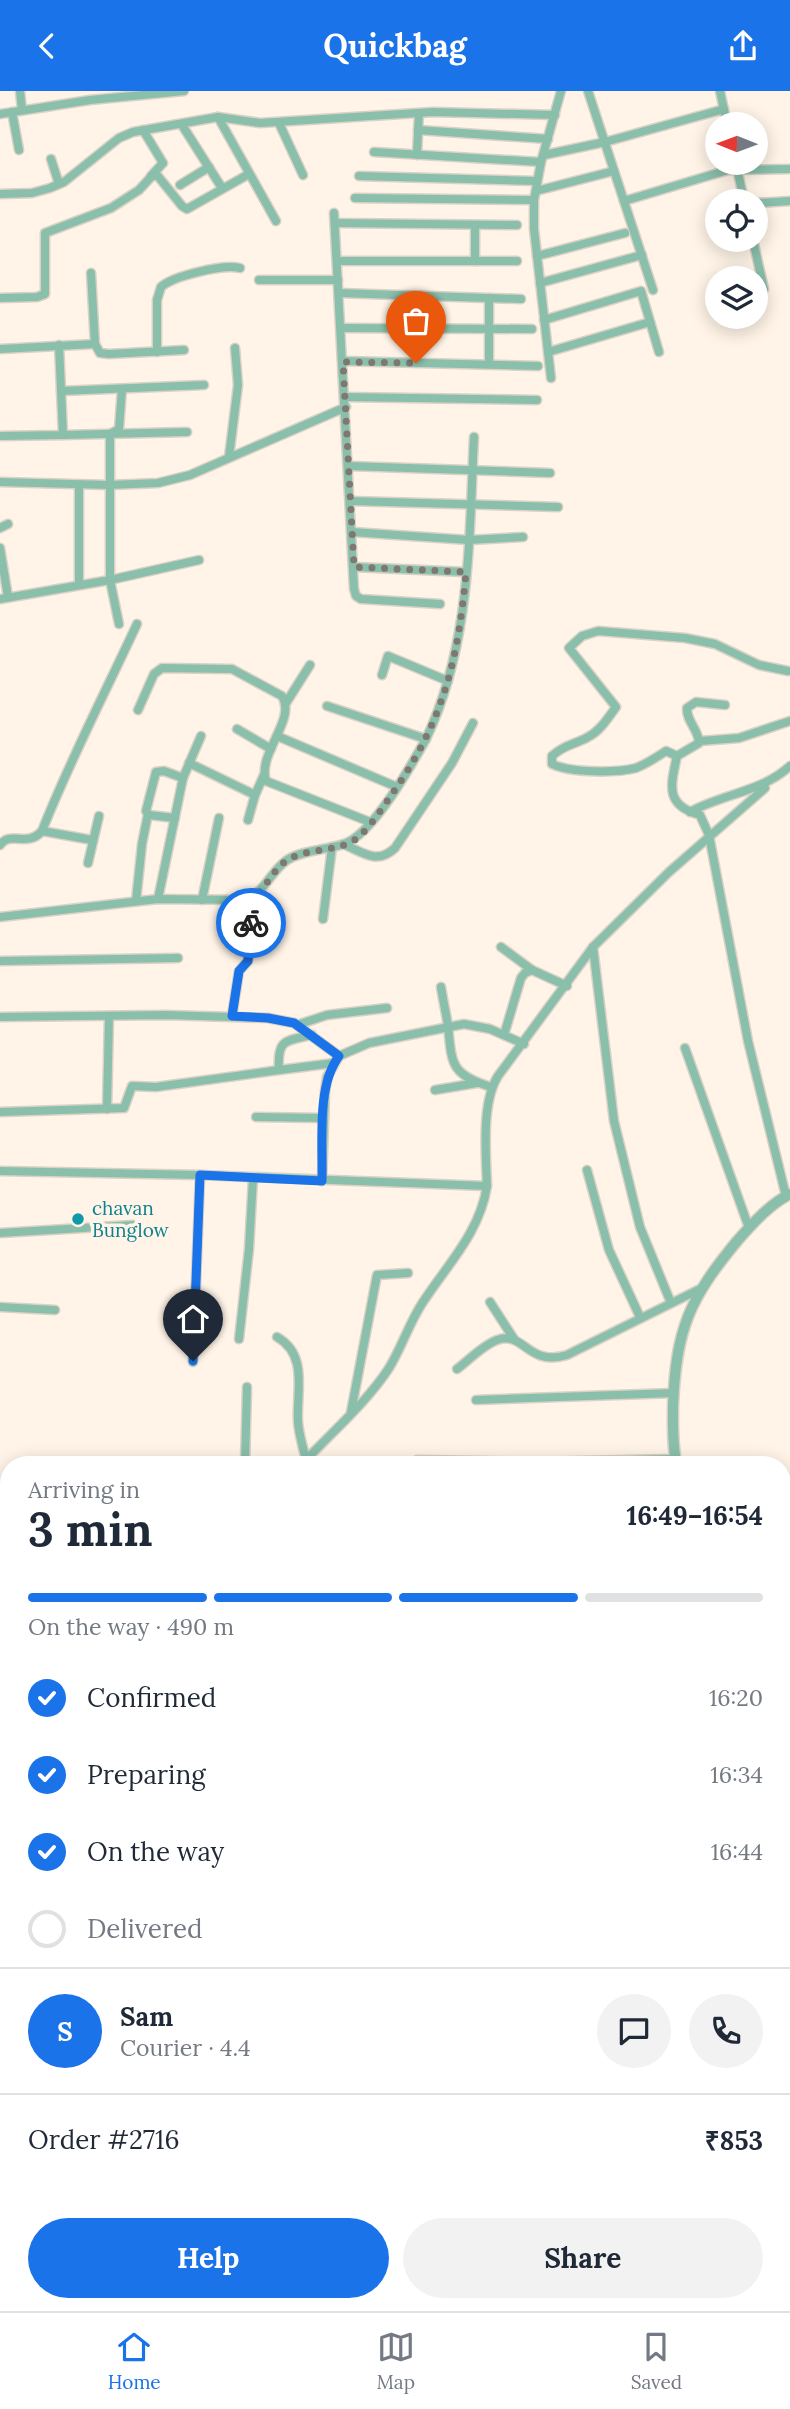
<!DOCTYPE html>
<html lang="en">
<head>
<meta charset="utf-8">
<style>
  body { margin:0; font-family:Lora,serif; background:#f2f2f3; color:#1f2937; height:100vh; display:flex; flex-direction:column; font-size:26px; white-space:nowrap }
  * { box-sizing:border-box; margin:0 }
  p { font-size:23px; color:#747a83 }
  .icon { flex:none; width:38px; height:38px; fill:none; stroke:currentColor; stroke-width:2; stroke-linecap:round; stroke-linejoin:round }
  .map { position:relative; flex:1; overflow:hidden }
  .drawer { position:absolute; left:0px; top:1365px; width:791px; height:856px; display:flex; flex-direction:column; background:#fff; border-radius:28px 28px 0 0; box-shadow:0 4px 18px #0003 }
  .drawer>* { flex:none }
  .needle { width:46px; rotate:271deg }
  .fabs { position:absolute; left:705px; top:21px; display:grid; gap:14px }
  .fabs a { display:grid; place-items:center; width:63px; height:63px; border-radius:50%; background:#fff; box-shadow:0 4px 18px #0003; font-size:35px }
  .pin { position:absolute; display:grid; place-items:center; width:60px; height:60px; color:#fff; margin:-72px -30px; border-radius:50% 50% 50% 0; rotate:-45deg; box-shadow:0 0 7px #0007 }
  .pin .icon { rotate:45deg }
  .courier { position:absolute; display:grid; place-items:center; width:70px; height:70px; margin:-35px; border:5px solid #1a73e8; border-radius:50%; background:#fff; color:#222; box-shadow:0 2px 9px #0007 }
  .headline em { font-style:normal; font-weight:700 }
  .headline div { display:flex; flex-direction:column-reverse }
  .headline { display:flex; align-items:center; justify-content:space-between; height:119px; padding:0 28px }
  h1 { font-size:46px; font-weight:700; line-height:52px }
  .bar { display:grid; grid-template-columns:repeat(4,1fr); gap:10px 7px; align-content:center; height:84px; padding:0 28px }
  .bar i { height:9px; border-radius:5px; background:#e0e1e3 }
  .bar .selected { background:#1a73e8 }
  .bar p { grid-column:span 4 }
  .line { display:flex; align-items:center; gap:18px; padding:0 28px; border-top:2px solid #e0e1e3 }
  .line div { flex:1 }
  .round { display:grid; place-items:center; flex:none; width:74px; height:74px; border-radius:37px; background:#f2f2f3 }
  ol { padding:0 28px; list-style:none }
  li { display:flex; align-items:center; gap:21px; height:77px }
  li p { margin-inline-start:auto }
  li .icon { padding:7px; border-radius:50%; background:#1a73e8; color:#fff; stroke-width:4 }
  li:last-child { color:#747a83 }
  li i { width:38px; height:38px; border:4px solid #e0e1e3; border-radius:50% }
  .button { display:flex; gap:14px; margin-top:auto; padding:14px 28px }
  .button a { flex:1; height:80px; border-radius:42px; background:#1a73e8; color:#fff; font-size:28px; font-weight:700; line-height:80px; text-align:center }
  .button a+a { background:#f2f2f3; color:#1f2937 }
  header { display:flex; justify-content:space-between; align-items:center; height:91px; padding:0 28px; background:#1a73e8; color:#fff; font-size:32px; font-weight:700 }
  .tabs { display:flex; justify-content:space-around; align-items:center; height:98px; border-top:2px solid #e0e1e3; background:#fff; font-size:19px; color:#747a83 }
  .tabs a { display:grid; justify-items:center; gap:4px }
  .tabs .selected { color:#1a73e8 }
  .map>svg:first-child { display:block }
</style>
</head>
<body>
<header><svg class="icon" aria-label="back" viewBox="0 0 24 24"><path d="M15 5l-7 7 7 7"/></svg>Quickbag<svg class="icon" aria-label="share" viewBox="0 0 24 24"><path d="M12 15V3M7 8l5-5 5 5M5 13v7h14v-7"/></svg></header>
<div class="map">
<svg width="790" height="2220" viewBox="0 0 790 2220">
  <rect width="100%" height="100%" fill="#fff4e7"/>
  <polygon fill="#dec6a7" points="9,1444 9,1708 0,1695 0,1463"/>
  <polygon fill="#77c6d9" points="9,1484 9,1673 6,1671 0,1656 0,1489"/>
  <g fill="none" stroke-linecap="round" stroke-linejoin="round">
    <defs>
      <g id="minor">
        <polyline points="20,0 22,19"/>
        <polyline points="588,0 653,199"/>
        <polyline points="720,0 727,33"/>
        <polyline points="12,21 19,59"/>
        <polyline points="0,23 90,9 184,0"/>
        <polyline points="218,26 276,130"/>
        <polyline points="279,32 303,84"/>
        <polyline points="182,34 222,97"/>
        <polyline points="143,39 163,72 151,85"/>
        <polyline points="418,39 548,48"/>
        <polyline points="374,61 541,71"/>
        <polyline points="417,64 419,22"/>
        <polyline points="544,64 605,51 724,18"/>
        <polyline points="51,68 59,93"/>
        <polyline points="736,72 744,110"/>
        <polyline points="359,85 537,90"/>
        <polyline points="180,94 209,76"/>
        <polyline points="536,100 614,80"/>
        <polyline points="0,103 32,102 50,97 64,91 119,47 133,41 218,26 260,32 433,21 555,24"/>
        <polyline points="355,107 534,109"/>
        <polyline points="624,110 728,79 790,78"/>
        <polyline points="756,112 790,110"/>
        <polyline points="334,122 354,498 356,505 361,508 440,513"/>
        <polyline points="335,132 517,134"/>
        <polyline points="753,149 764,198"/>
        <polyline points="537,165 625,142"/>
        <polyline points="337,170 517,170"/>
        <polyline points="475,170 475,134"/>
        <polyline points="91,182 95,253 100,262 109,263 184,259"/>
        <polyline points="259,189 338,189"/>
        <polyline points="540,192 642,164"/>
        <polyline points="339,202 521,208"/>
        <polyline points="0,207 37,206 45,203 45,142 111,117 139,99 151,86 157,84 182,115 187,118 249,83"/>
        <polyline points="489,207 489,273"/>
        <polyline points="544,229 641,200 659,261"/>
        <polyline points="341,237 532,238"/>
        <polyline points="0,258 95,253"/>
        <path d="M157,261V209L161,196C173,185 223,173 240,177"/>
        <polyline points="548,261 650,231"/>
        <polyline points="343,270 538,275"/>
        <polyline points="551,287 534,138 534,109 541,71 561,0"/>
        <polyline points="61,300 204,294"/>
        <polyline points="345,306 537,309"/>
        <polyline points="63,344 187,341"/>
        <polyline points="0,345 63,344 59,254"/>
        <polyline points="229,366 238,294 235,257"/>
        <polyline points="349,375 550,382"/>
        <polyline points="0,391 109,394 158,392 190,384 346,316"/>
        <polyline points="350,410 558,416"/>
        <polyline points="0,437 8,433"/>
        <polyline points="352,441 469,449 523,446"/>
        <polyline points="0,457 8,506"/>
        <polyline points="354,476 466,481"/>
        <polyline points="79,494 79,394"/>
        <polyline points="0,508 110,489 199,469"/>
        <polyline points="119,533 110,489 110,343 119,338 122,298"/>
        <polyline points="382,584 388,565 448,590"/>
        <polyline points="286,612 310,574"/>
        <path d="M725,614L696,611L687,617C686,630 699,639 699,652L677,665C671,694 664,714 700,724L709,744L748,950L786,1105"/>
        <path d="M138,619L154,583L162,577L232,578L282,605C297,629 257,662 266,690L370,731"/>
        <polyline points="237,638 271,658"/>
        <polyline points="277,645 397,696"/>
        <path d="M426,648C471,554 469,447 474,346"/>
        <polyline points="700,650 739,647 790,630"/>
        <path d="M677,665L666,660C657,666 646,673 636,677C616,682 570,682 552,673V665C565,653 574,654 588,646C600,640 608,627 616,616L569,557L582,545L598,540L685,547L715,553L759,574L788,580"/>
        <polyline points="189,672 255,704"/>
        <path d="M690,721C722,703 762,701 790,675"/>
        <polyline points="175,727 149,724 146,720 156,681 164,680 183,687"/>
        <polyline points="248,729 255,704 264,684"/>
        <polyline points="42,740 92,749"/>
        <path d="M343,753C364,762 377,774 395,757L452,672L473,632"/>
        <path d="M0,754C11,739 27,757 42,740C70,669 105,602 137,533"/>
        <polyline points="88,772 99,725"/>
        <polyline points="158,808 183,687 201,645"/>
        <polyline points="202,809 219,727"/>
        <polyline points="136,810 142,753 148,723"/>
        <path d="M0,826L158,808L244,809C265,802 270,781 287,769C303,759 326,759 344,753C373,743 411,675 426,648L327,615"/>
        <polyline points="323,828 332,756"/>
        <polyline points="501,856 532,879"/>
        <polyline points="593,856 614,1030 640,1136 671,1212"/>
        <polyline points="0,870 178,867"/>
        <path d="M441,896C443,909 446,922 448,935C452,973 450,983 491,996"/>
        <polyline points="232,925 239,880 248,870 252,824 248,808"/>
        <polyline points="0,926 166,924 268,927 294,932 339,965"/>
        <polyline points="297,934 327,924 387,917"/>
        <polyline points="504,944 521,887 525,882 532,879 567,895"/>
        <polyline points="685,957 749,1137"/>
        <polyline points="279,979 334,972"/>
        <polyline points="435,999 477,992"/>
        <polyline points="107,1018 109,925"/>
        <path d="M0,1021L124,1017L132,995L156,996L279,979C277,948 285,950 312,944"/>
        <polyline points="256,1026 324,1027"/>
        <polyline points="587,1079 609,1159 640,1226"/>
        <path d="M0,1080L200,1084L487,1095C486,1063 481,1012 498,985L593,856L669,781L765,697"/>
        <polyline points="322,1090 325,1001 327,986 339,965 369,952 464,933 490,938 524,953"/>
        <polyline points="0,1142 133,1134"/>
        <polyline points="490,1211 514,1248"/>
        <polyline points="0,1216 55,1219"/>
        <polyline points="195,1238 210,1238"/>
        <path d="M277,1246C309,1264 296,1302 298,1331C299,1344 303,1356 306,1369L302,1374"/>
        <polyline points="239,1248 249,1158 253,1087"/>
        <polyline points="193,1271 200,1084"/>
        <path d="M457,1278C469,1269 483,1254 497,1249C524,1239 527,1276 567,1264L702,1197"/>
        <polyline points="476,1309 674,1302"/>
        <polyline points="351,1321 377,1184 408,1182"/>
        <path d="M306,1369C333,1340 367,1311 389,1277C402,1256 409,1232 423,1211C448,1173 480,1141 487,1095"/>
        <polyline points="417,1369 537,1371 675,1368"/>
        <polyline points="245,1374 247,1296"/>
        <polyline points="782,1499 790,1496"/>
        <polyline points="782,1606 790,1590"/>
        <polyline points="0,1792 5,1897"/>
        <polyline points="0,1936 9,1937"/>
        <polyline points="0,1998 9,1999"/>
        <polyline points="2,2029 8,2113"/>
        <polyline points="63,2212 63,2220"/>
        <polyline points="370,2212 378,2220"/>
        <polyline points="448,2213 449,2220"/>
      </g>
      <g id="tertiary">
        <path d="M677,1374C672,1356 673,1333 673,1315C676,1238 689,1208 738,1149C753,1132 770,1113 790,1103"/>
        <polyline points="0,1433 9,1432"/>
        <polyline points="782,1520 790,1527"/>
      </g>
      <g id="trunk">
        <polyline points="782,1997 790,1996"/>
        <polyline points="0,2121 9,2120"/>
      </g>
    </defs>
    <use href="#minor" stroke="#dbd2c6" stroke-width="11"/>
    <use href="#tertiary" stroke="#dbd2c6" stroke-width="13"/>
    <use href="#trunk" stroke="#dbd2c6" stroke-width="18"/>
    <use href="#minor" stroke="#89bfab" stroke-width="8"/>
    <use href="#tertiary" stroke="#89bfab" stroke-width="10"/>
    <use href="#trunk" stroke="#298066" stroke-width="14"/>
  </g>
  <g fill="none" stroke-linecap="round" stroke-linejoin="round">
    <path stroke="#7e7870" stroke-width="7" stroke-dasharray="0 12.6" d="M251,832L248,808C266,802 272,777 289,768C309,757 338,761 356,748C369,738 381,719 390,706C443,631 458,571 466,481L354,476L343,271L416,272"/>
    <path stroke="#1a73e8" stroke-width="9" d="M193,1270L200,1084L322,1090C323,1052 316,996 339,965L294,932L268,927L232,925L239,880L248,870L251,832"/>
  </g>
  <circle fill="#0f9aa8" stroke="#fff4e7" stroke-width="2.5" cx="78" cy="1128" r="7"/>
  <g text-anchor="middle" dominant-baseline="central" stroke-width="7" stroke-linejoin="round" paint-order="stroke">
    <g font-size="19" fill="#0d838f" stroke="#fff4e7" text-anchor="start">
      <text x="92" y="1117">chavan<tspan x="92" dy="22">Bunglow</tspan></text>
    </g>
  </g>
</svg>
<div class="fabs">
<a><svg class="needle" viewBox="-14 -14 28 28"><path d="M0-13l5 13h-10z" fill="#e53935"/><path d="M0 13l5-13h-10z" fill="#747a83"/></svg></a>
<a><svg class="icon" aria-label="locate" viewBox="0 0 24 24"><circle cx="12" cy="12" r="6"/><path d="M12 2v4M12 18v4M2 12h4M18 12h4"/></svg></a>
<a><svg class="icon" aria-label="layers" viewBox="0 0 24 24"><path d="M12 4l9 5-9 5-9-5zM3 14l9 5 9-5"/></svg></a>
</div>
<div class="pin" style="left:416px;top:272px;background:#ea580c"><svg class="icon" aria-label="bag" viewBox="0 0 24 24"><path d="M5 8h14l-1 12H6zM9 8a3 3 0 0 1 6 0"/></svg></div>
<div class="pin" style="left:193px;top:1270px;background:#1f2937"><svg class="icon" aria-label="home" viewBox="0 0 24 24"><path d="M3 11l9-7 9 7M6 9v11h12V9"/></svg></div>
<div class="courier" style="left:251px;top:832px"><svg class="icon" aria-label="bike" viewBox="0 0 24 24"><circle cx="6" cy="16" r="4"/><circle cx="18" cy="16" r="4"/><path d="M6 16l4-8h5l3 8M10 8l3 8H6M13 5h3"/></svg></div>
<section class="drawer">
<div class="headline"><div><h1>3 min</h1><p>Arriving in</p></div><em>16:49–16:54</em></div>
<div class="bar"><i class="selected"></i><i class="selected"></i><i class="selected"></i><i></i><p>On the way · 490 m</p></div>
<ol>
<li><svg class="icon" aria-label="check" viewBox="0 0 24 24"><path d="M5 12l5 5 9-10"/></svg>Confirmed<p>16:20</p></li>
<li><svg class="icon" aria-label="check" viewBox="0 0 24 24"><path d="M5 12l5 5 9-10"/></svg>Preparing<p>16:34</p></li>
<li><svg class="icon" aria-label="check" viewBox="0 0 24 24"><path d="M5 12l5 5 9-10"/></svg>On the way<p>16:44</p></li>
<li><i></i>Delivered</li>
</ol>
<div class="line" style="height:126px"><b class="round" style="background:#1a73e8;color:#fff">S</b><div><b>Sam</b><p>Courier · 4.4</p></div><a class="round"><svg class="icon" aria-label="chat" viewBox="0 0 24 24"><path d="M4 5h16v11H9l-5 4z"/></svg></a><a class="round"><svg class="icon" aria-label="phone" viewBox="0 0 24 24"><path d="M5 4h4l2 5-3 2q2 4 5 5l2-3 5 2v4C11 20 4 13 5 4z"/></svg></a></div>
<div class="line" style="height:91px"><div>Order #2716</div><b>₹853</b></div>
<div class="button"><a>Help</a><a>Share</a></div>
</section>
</div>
<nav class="tabs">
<a class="selected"><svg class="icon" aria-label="home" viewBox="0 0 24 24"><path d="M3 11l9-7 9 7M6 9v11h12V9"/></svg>Home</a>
<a><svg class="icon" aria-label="map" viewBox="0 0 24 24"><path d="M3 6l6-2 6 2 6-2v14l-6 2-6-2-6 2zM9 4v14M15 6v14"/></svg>Map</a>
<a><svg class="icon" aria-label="saved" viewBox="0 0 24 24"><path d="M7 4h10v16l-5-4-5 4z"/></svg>Saved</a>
</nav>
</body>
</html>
